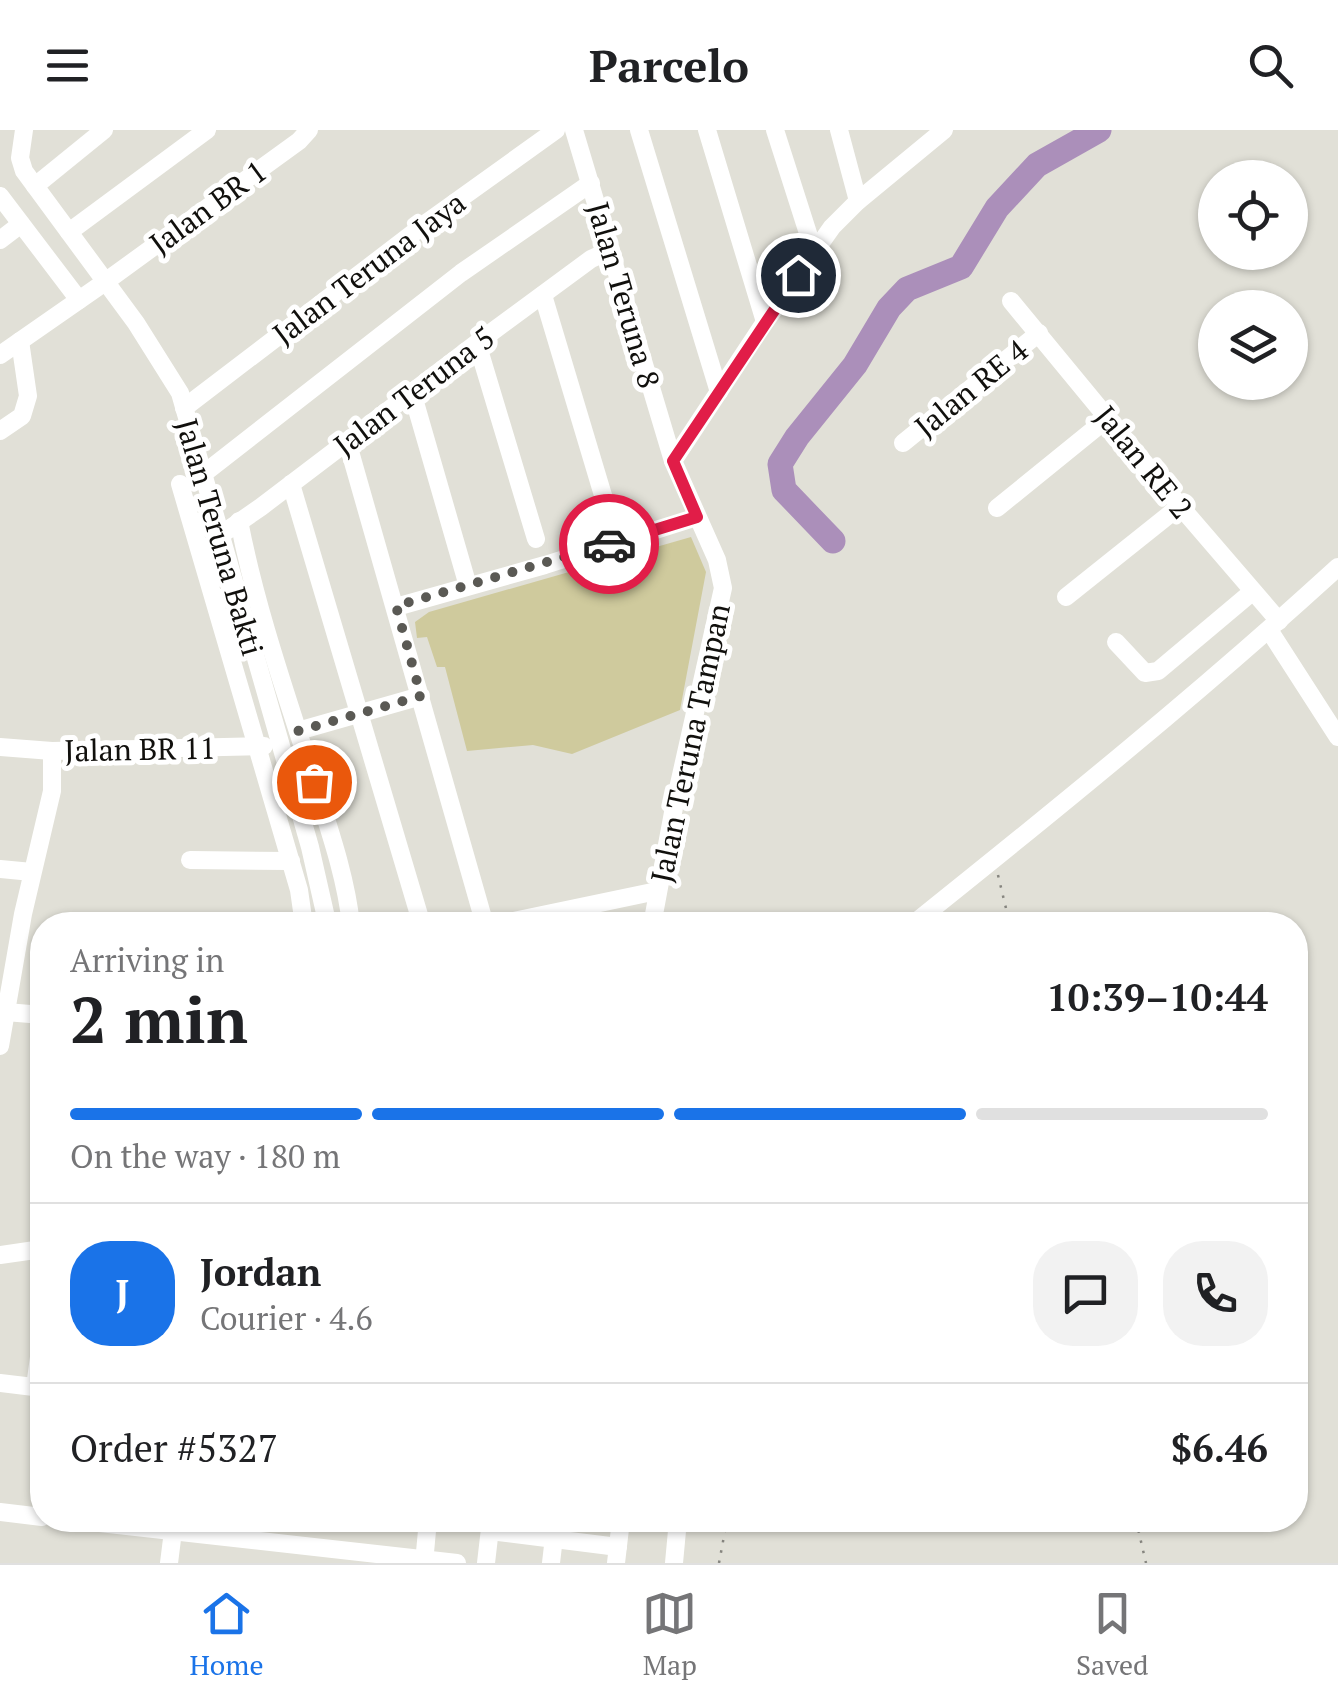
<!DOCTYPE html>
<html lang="en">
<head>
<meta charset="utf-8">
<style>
  body { margin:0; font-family:"PT Serif",serif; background:#f2f2f2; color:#202124; height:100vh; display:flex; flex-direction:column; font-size:38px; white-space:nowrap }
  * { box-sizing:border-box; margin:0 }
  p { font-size:32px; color:#757577 }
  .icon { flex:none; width:55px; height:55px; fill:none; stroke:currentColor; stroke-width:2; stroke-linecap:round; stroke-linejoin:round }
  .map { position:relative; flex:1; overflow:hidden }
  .side { position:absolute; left:30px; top:782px; width:1278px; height:620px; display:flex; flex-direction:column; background:#fff; border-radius:40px; box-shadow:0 2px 8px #0004 }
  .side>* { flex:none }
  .tools { position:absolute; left:1198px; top:30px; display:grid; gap:20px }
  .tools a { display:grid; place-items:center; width:110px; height:110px; border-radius:50%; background:#fff; box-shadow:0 2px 8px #0004; font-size:50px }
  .pin { position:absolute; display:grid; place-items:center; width:85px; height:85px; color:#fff; margin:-42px; border:5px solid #fff; border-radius:50%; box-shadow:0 2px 10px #0007 }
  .courier { position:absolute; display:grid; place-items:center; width:100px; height:100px; margin:-50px; border:8px solid #e11d48; border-radius:50%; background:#fff; color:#222; box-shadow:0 2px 12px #0007 }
  .headline em { font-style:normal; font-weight:600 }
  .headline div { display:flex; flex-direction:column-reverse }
  .headline { display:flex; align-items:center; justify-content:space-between; height:170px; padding:0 40px }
  h1 { font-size:65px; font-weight:600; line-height:75px }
  .bar { display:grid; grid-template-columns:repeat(4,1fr); gap:15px 10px; align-content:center; height:120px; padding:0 40px }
  .bar i { height:12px; border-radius:8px; background:#e0e0e0 }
  .bar .on { background:#1a73e8 }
  .bar p { grid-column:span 4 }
  .line { display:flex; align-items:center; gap:25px; padding:0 40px; border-top:2px solid #e0e0e0 }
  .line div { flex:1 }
  .round { display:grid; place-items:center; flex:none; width:105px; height:105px; border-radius:40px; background:#f2f2f2 }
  header { display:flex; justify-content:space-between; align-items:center; height:130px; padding:0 40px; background:#fff; font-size:45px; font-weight:600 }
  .dock { display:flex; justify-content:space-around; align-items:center; height:140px; border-top:2px solid #e0e0e0; background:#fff; font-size:28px; color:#757577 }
  .dock a { display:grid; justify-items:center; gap:5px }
  .dock .on { color:#1a73e8 }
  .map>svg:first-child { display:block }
</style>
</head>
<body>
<header><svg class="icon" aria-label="menu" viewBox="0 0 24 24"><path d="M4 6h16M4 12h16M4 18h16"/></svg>Parcelo<svg class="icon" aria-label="search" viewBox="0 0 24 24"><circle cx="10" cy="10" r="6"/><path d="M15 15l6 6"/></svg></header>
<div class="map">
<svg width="1338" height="1433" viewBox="0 0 1338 1433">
  <rect width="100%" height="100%" fill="#e1e0d7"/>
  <polygon fill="#cfca9d" points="691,407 706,442 680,580 572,624 533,615 467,621 445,537 437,537 427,507 417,508 415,492 429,482"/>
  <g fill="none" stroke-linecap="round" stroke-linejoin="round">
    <polyline stroke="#ab8fba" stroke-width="25" points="833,411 784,360 780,334 797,307 855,235 889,178 907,159 961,137 997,78 1037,35 1099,0"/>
    <g stroke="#86857f" stroke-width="2.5" stroke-dasharray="2.5 8" stroke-linecap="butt">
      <polyline points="998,745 1010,795"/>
      <polyline points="1136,1390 1146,1433"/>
      <polyline points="719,1433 727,1390"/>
    </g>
    <g stroke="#fff" stroke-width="18">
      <polyline points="24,0 20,28 24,41 136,193 180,263 310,717 325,783 325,795"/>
      <polyline points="574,0 673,331"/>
      <polyline points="639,0 719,262"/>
      <polyline points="707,0 765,192"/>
      <polyline points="775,0 814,122"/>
      <polyline points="839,0 858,71"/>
      <polyline points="35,56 104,0"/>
      <polyline points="0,66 79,170"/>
      <polyline points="69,102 207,0"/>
      <polyline points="0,110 21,94"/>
      <polyline points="543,165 617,412"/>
      <polyline points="1011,171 1180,376 1279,491"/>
      <polyline points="477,213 536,409"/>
      <polyline points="0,225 105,152 299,11 309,0"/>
      <polyline points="412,262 468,456"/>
      <polyline points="184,278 429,91 556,0"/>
      <polyline points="0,301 22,286 28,266 20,211"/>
      <polyline points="347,311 485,795"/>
      <polyline points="903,313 1039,203"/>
      <polyline points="202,345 461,143 591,53"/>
      <polyline points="180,354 299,760 304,795"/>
      <polyline points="291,354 422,795"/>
      <polyline points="997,378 1108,288"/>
      <path d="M239,391C256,478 285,561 312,645C327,693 346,745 351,795"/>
      <polyline points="219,406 261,377 477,213 591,129 611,120"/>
      <polyline points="1066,467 1180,376"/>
      <polyline points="396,477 545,435 697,387"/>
      <polyline points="1269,500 1338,607"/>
      <polyline points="1116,512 1145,543 1158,541 1252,462"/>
      <polyline points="298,601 421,566"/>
      <polyline points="0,617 52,621 264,616"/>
      <polyline points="190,730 291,731"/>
      <polyline points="0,739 32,742"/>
      <polyline points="495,795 657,761"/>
      <polyline points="652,795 675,672 723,458 717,430 673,331 765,192 832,97 858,71 944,0"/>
      <path d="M912,795C1057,679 1201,562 1338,437"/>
      <polyline points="6,882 42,885"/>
      <polyline points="0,916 23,784 52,661 52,621"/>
      <polyline points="0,1125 42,1119"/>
      <polyline points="0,1253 42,1258"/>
      <polyline points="35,1257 42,1205"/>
      <polyline points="0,1382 42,1387"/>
      <polyline points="73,1390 457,1433"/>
      <polyline points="490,1401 618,1417"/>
      <polyline points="169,1433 173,1401"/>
      <polyline points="424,1433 428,1390"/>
      <polyline points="486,1433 491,1390"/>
      <polyline points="551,1433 556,1390"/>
      <polyline points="616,1433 621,1390"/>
      <polyline points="674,1433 678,1390"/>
    </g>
  </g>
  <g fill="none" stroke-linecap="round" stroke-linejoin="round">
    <polyline stroke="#5a5954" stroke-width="10" stroke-dasharray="0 18" points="314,652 298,601 421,566 396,476 609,414"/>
    <polyline stroke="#e11d48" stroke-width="12" points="609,414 697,387 673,331 798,145"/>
  </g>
  <g text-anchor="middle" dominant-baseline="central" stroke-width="10" stroke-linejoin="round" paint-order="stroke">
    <g font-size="30" fill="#11100d" stroke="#fff">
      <text transform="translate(208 77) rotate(-36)">Jalan BR 1</text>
      <text transform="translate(369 138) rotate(-37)">Jalan Teruna Jaya</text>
      <text transform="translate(624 165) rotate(74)">Jalan Teruna 8</text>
      <text transform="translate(971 258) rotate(-39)">Jalan RE 4</text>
      <text transform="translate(414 261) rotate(-37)">Jalan Teruna 5</text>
      <text transform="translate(1144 332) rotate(51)">Jalan RE 2</text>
      <text transform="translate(220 407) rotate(74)">Jalan Teruna Bakti</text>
      <text transform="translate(690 613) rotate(-78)">Jalan Teruna Tampan</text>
      <text transform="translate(140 619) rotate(-1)">Jalan BR 11</text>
    </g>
  </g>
</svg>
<div class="tools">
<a><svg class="icon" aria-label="locate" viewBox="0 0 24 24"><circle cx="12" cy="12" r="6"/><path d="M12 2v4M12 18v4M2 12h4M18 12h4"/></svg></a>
<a><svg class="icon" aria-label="layers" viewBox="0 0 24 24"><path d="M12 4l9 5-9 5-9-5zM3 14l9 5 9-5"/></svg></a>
</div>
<div class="pin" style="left:314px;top:652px;background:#ea580c"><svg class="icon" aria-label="bag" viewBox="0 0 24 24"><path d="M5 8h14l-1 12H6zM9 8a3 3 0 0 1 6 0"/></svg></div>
<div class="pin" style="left:798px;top:145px;background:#1f2937"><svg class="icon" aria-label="home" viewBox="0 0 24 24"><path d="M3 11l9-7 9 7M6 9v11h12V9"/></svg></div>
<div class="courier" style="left:609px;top:414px"><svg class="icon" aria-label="car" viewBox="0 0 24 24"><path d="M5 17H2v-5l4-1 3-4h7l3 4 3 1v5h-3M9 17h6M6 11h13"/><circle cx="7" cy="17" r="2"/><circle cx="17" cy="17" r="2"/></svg></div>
<section class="side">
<div class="headline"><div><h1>2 min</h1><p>Arriving in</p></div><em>10:39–10:44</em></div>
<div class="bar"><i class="on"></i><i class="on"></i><i class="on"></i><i></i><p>On the way · 180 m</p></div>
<div class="line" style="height:180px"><b class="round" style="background:#1a73e8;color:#fff">J</b><div><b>Jordan</b><p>Courier · 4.6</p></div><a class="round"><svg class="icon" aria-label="chat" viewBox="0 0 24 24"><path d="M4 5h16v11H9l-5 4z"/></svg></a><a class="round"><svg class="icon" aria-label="phone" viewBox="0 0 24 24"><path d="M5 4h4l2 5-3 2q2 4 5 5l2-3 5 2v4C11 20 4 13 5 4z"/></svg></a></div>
<div class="line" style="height:130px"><div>Order #5327</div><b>$6.46</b></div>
</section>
</div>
<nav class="dock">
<a class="on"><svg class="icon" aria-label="home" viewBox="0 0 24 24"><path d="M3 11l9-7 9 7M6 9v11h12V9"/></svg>Home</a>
<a><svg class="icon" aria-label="map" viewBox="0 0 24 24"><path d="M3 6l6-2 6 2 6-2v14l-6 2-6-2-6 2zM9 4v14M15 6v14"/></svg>Map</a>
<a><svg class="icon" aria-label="saved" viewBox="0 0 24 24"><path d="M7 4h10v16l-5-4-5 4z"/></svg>Saved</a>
</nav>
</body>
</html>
